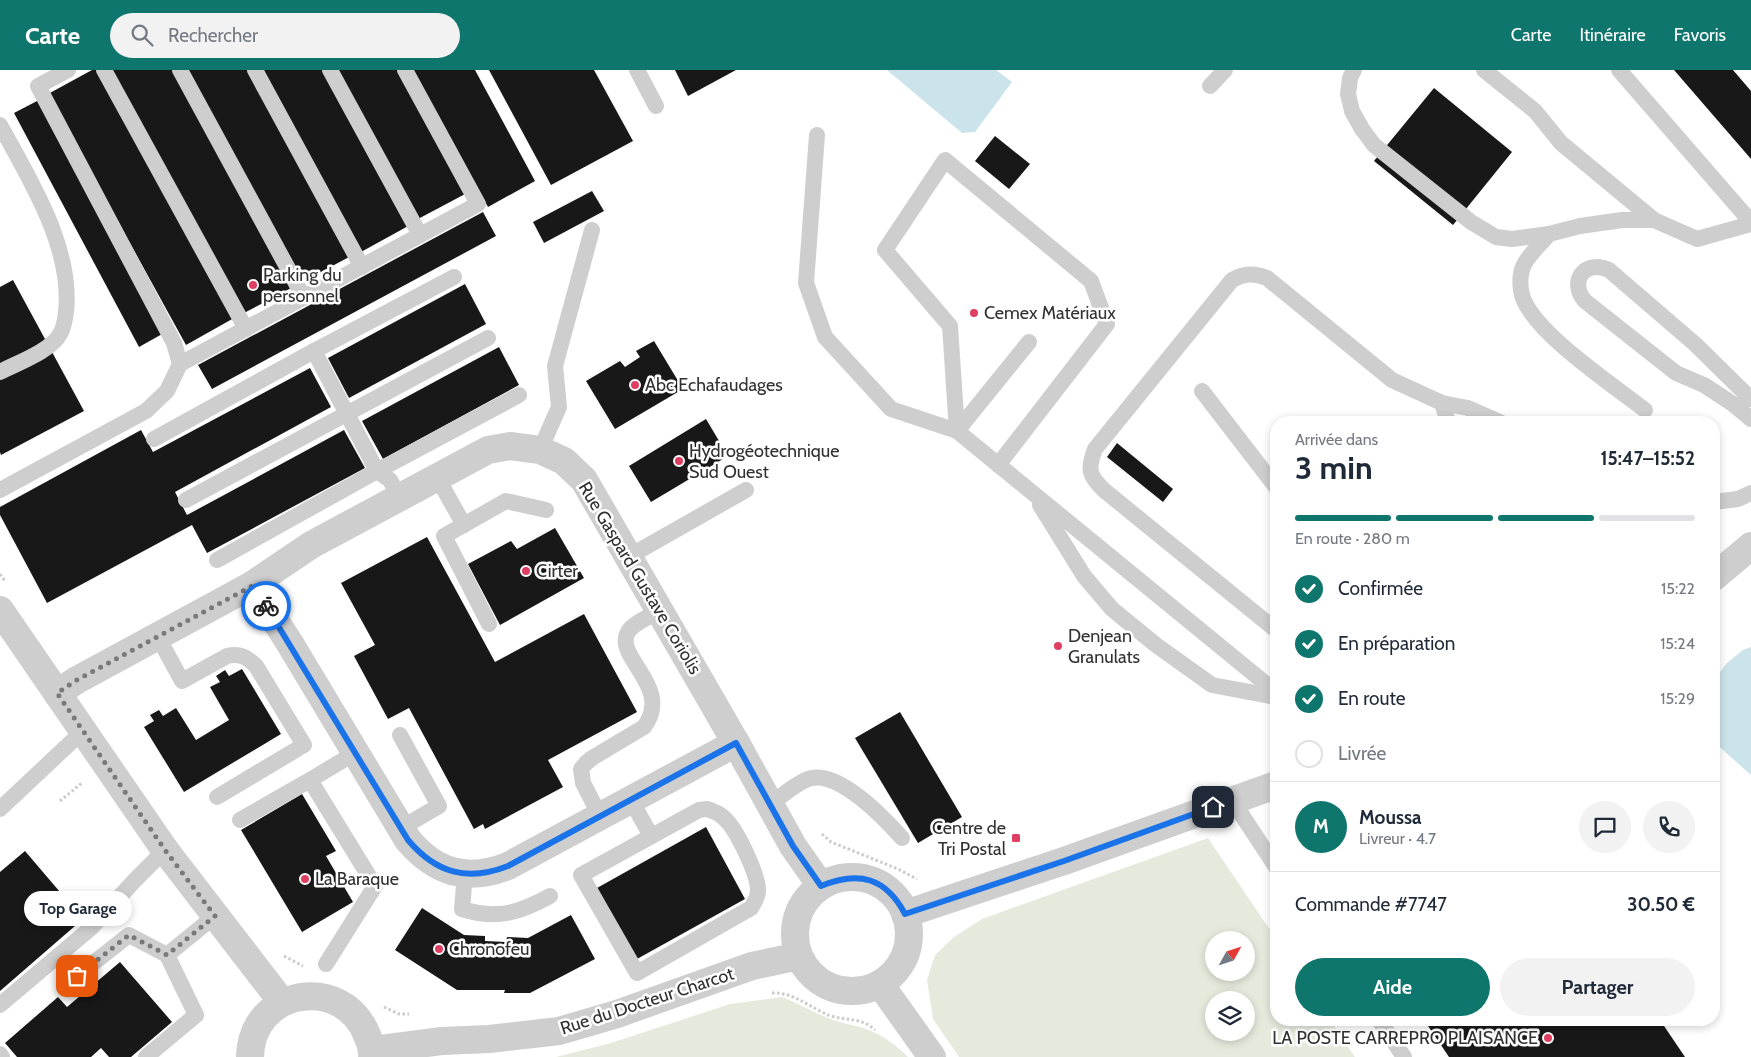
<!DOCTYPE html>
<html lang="fr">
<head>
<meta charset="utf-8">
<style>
  body { margin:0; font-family:Cabin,sans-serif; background:#f2f2f3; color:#1f2937; height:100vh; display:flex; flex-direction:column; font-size:19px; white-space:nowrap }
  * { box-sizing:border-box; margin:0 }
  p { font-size:16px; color:#747a83 }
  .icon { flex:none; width:28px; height:28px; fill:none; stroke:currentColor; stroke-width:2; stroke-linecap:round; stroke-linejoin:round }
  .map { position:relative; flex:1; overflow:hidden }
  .drawer { position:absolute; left:1270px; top:346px; width:450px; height:610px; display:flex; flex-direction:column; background:#fff; border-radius:20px; box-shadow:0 2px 8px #0003 }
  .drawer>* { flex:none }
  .needle { width:32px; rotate:50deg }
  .tools { position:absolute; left:1205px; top:861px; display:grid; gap:10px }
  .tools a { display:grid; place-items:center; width:50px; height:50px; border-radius:50%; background:#fff; box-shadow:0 2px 8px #0003; font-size:25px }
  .pin { position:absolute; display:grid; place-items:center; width:42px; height:42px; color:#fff; margin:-21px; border-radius:10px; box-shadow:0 2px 8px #0006 }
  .courier { position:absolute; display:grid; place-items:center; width:50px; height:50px; margin:-25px; border:4px solid #1a73e8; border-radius:50%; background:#fff; color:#222; box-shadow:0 1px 6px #0007 }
  .bubble { position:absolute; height:35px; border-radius:18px; background:#fff; box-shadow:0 2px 8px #0003; font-size:16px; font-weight:800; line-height:35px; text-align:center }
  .headline em { font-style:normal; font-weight:800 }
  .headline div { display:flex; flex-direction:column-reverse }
  .headline { display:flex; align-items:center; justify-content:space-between; height:85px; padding:0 25px }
  h1 { font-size:32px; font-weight:800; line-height:38px }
  .bar { display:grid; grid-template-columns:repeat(4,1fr); gap:8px 5px; align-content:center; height:60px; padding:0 25px }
  .bar i { height:6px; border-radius:4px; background:#e0e1e3 }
  .bar .active { background:#0f766e }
  .bar p { grid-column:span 4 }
  .line { display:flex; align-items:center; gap:12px; padding:0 25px; border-top:1px solid #e0e1e3 }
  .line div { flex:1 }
  .round { display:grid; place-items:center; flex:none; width:52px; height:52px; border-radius:26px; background:#f2f2f3 }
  ol { padding:0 25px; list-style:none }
  li { display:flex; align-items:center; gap:15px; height:55px }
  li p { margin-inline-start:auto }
  li .icon { padding:5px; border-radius:50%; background:#0f766e; color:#fff; stroke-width:4 }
  li:last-child { color:#747a83 }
  li i { width:28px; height:28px; border:2px solid #e0e1e3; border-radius:50% }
  .action { display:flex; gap:10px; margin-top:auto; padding:10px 25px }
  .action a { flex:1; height:58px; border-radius:30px; background:#0f766e; color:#fff; font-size:20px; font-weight:800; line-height:58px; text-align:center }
  .action a+a { background:#f2f2f3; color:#1f2937 }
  header { display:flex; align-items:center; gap:30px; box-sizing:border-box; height:70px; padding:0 25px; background:#0f766e; color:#fff }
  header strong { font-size:24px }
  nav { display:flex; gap:28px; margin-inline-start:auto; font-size:18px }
  .search { width:350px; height:45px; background:#f2f2f3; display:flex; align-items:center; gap:12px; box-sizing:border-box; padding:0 18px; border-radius:28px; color:#747a83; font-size:19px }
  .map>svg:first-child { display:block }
</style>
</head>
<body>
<header>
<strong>Carte</strong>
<div class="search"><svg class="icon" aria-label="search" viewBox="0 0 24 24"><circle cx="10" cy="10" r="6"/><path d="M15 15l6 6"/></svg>Rechercher</div>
<nav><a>Carte</a><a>Itinéraire</a><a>Favoris</a></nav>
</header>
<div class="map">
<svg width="1751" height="987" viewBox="0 0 1751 987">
  <rect width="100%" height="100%" fill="#fff"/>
  <g fill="#e6eadd" fill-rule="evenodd">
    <path d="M1208,768L1276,869V950H1330L1355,987H959L933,949L927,910L935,885L954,867L982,849ZM1214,870H1246V902H1214ZM1214,930H1246V962H1214Z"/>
    <path d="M782,927C798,933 812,942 828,948C842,954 856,955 869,960C884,966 897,976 908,987H556L611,973L730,934Z"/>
  </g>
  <g fill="#cbe3ea">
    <polygon points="887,0 996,0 1012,12 975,62 962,63"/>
    <polygon points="1751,577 1751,705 1714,672 1714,610 1727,593 1743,580"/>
  </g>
  <g fill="#181818">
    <polygon points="92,0 99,0 234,248 186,275 48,24"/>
    <polygon points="110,0 174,0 293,217 244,243"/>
    <polygon points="186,0 249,0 351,186 302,212"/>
    <polygon points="261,0 325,0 410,155 361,182"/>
    <polygon points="336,0 400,0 467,123 418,149"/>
    <polygon points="413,0 475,0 535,111 488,137"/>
    <polygon points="489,0 594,0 633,71 551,115"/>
    <polygon points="675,0 736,0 688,26"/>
    <polygon points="1674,0 1733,0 1751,21 1751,89"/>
    <polygon points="1434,18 1512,82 1453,155 1374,91"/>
    <polygon points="39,30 164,263 139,277 14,43"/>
    <polygon points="995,66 1030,94 1009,119 975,91"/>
    <polygon points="592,121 604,141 544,173 533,152"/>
    <polygon points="483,142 496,166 212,319 198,295"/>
    <polygon points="13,210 84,341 1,385 0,382 0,217"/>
    <polygon points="465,214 486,254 349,328 328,288"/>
    <polygon points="654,271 683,319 615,359 586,311 620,291 625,297 640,287 636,281"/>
    <polygon points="499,277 519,315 383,389 362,351"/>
    <polygon points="310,298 331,337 175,422 187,445 344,360 365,398 207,483 192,455 47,533 0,445 0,437 141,360 153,382"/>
    <polygon points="706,349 728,386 651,432 629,396"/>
    <polygon points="1117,373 1173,419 1163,432 1107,387"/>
    <polygon points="555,458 584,508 500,555 468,494 511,471 517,479"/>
    <polygon points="427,467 495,592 584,544 637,642 548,690 563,717 485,759 483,754 474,759 409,638 388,649 354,586 375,575 341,513"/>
    <polygon points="242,599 281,664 184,722 144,657 154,651 150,645 159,640 163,646 176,638 196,670 229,650 210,617 220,612 216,606 225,600 229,606"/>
    <polygon points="900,642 962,747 918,773 855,668"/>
    <polygon points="302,724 336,781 326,786 353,832 302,862 241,760"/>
    <polygon points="706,757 745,829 637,889 597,818"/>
    <polygon points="25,781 83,849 0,921 0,802"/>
    <polygon points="422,838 464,865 485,866 485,871 506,872 507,867 528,868 571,845 595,889 530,923 504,923 505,920 457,920 395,880"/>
    <polygon points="120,892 172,952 131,987 109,987 101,978 91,987 17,987 5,973 58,927 67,937"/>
    <polygon points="1424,950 1660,950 1685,987 1449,987"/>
  </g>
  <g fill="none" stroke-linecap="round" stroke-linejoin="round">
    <g stroke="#cbcbcb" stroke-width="3" stroke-dasharray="2.5 2.5" stroke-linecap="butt">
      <polyline points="0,504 5,511"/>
      <polyline points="60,731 83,712"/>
      <polyline points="822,764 831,772 898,799 917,809"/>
      <polyline points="284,886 303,896"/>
      <path d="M772,923C795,922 811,939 831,946C847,951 861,947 875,960"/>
      <polyline points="384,937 399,944 409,944"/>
    </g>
    <g stroke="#cecece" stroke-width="16">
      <polyline points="68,0 38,16 174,273 180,294"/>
      <polyline points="104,0 246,259"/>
      <polyline points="180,0 304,228"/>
      <polyline points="255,0 362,197"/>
      <polyline points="330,0 420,165"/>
      <polyline points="637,0 656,36"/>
      <polyline points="1354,0 1350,8 1348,24 1352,41 1362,59 1374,75 1471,152 1496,167 1512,169 1549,164 1580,156 1622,150 1654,150"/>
      <polyline points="1484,0 1535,41 1561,73 1654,150 1697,169 1751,154"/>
      <polyline points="1619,0 1751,152"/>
      <polyline points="1210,16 1225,0"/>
      <path d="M0,55C30,110 73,178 66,242C65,250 64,258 60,264C51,281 17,293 0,302"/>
      <polyline points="817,65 806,213 825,267 891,339 957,361 950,256 885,180 945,90 1091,211 1107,254 998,395"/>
      <path d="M1549,164C1542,173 1526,187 1523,197C1519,206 1520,220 1523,228C1536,264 1613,315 1645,340"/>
      <polyline points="454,207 314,281 377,401 519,325"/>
      <polyline points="1029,272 957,361 1276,622"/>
      <polyline points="1202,321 1276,417"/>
      <path d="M1751,329L1695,274L1609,200C1585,189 1568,211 1585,231L1676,303L1704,315L1733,334L1751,349"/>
      <polyline points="1442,333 1448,352"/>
      <polyline points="154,369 314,281"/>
      <polyline points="540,380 559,337 555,296 592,160"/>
      <polyline points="437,407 464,455"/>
      <polyline points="0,420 146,341 167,321 180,294 478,134 405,0"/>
      <polyline points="186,430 488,268"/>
      <polyline points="1714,432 1738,429 1751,423"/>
      <polyline points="1040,435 1084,506 1112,539 1156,575 1212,615 1276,627"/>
      <polyline points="628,487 746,420"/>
      <polyline points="217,490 377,401 390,410 399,427"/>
      <polyline points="489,554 444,466 506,431 546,440"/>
      <path d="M1276,560L1105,421C1089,406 1087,400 1095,379L1232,210C1245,203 1254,203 1267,208L1392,310L1442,333L1468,338L1500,352"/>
      <path d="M158,567L182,611L227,586C240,583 247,587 256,596L304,675L217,727"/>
      <polyline points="400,665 439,736 401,758"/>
      <polyline points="310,710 355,683"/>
      <polyline points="631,730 651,766"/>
      <polyline points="1232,730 1276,797"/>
      <path d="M770,734C782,726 795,714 808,709C837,698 885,749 902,768"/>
      <polyline points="0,739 83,661"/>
      <path d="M707,739C714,741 719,743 724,748C736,758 758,804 758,820C758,827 755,832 751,838L637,903L581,805L699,740Z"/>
      <path d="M600,746L583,713L581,699L586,693L592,688L644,657C674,617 613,587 628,562C634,552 650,547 659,541"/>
      <polyline points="240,750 310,710 375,816 326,894"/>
      <path d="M465,804L462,839C497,850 519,843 550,826"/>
      <polyline points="64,916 129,865 167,885"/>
      <polyline points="0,935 91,858 135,810 165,780"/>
      <polyline points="1379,950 1404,987"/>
      <polyline points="0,984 2,987"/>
      <polyline points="146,987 196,945 167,885 215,846"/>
    </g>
    <g stroke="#cecece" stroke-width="28">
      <polyline points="1714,507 1751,476"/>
      <path d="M252,515L289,572L408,770C436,803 467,812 508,796L736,673"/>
      <polyline points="57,623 77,610 252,515 311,475 488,380 510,376 540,380 564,391 584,410 736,673 793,776 821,816"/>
      <circle cx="852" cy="864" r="57"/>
      <polyline points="905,844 1064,791 1276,715"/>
      <polyline points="880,914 932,987"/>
      <polyline points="373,980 442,971 489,969 559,961 617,944 752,896 799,886"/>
    </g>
    <g stroke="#cecece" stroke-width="28">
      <polyline points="0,540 165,780 282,932"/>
      <path d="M250,987C251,919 342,903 367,965C370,973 373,979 372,987"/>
    </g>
  </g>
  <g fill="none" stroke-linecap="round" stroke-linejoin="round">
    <polyline stroke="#797979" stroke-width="5" stroke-dasharray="0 9" points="77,906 129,865 167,885 215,846 165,780 57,623 77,610 252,516 266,536"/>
    <path stroke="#1a73e8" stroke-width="6" d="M266,536L408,770C436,803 467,812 508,796L736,673L793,776L821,816C859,800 886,808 905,844L1064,791L1213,737"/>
  </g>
  <g fill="#dd3e62" stroke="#fff" stroke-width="2">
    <circle cx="253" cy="215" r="5"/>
    <circle cx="974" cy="243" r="5"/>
    <circle cx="635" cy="315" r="5"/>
    <circle cx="679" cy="391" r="5"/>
    <circle cx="526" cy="501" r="5"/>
    <circle cx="1058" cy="576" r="5"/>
    <rect x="1011" y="763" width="10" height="10" rx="2.5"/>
    <circle cx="305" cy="809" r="5"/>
    <circle cx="439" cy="879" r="5"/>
    <circle cx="1548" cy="968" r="5"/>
  </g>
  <g text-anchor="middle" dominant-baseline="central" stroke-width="5" stroke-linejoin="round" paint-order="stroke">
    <g font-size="18" fill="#313131" stroke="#fff" text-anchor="start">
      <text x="263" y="205">Parking du<tspan x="263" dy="21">personnel</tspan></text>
      <text x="984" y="243">Cemex Matériaux</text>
      <text x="645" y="315">Abc Echafaudages</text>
      <text x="689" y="381">Hydrogéotechnique<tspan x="689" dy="21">Sud Ouest</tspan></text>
      <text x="536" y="501">Cirter</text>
      <text x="1068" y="566">Denjean<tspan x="1068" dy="21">Granulats</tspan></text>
      <text x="1006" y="758" text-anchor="end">Centre de<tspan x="1006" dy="21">Tri Postal</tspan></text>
      <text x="315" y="809">La Baraque</text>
      <text x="449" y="879">Chronofeu</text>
      <text x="1538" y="968" text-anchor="end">LA POSTE CARREPRO PLAISANCE</text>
    </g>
    <g font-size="18" fill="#313131" stroke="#fff">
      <text transform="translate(640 508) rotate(59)">Rue Gaspard Gustave Coriolis</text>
      <text transform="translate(647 931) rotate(-18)">Rue du Docteur Charcot</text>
    </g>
  </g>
</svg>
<div class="tools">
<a><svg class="needle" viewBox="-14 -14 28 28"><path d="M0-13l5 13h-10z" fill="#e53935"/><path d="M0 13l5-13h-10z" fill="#747a83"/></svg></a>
<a><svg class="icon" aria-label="layers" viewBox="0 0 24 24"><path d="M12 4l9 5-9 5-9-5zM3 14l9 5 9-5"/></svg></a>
</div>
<div class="pin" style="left:77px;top:906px;background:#ea580c"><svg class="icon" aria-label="bag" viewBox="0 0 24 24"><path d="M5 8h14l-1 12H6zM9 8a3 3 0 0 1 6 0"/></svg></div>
<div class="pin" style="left:1213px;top:737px;background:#1f2937"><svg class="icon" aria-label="home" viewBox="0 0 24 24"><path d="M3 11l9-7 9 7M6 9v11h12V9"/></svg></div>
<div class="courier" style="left:266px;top:536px"><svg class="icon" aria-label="bike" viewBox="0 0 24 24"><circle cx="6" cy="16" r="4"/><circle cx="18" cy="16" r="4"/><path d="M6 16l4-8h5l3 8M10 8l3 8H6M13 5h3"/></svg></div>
<div class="bubble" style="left:24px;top:821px;width:108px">Top Garage</div>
<section class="drawer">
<div class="headline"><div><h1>3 min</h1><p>Arrivée dans</p></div><em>15:47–15:52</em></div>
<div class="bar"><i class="active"></i><i class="active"></i><i class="active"></i><i></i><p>En route · 280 m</p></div>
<ol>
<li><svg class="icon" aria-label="check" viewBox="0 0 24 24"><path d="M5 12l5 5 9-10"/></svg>Confirmée<p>15:22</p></li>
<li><svg class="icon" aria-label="check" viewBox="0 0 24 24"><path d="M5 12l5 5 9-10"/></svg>En préparation<p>15:24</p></li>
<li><svg class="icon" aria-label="check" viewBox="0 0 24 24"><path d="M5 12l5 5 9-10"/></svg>En route<p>15:29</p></li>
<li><i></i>Livrée</li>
</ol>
<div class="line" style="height:90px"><b class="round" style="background:#0f766e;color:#fff">M</b><div><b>Moussa</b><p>Livreur · 4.7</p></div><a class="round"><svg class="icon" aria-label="chat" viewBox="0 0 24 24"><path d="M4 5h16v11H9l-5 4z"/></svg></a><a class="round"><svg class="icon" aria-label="phone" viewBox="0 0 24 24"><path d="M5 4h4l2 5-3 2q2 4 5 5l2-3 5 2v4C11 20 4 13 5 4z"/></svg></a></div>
<div class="line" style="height:65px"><div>Commande #7747</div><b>30.50 €</b></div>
<div class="action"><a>Aide</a><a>Partager</a></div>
</section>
</div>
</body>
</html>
